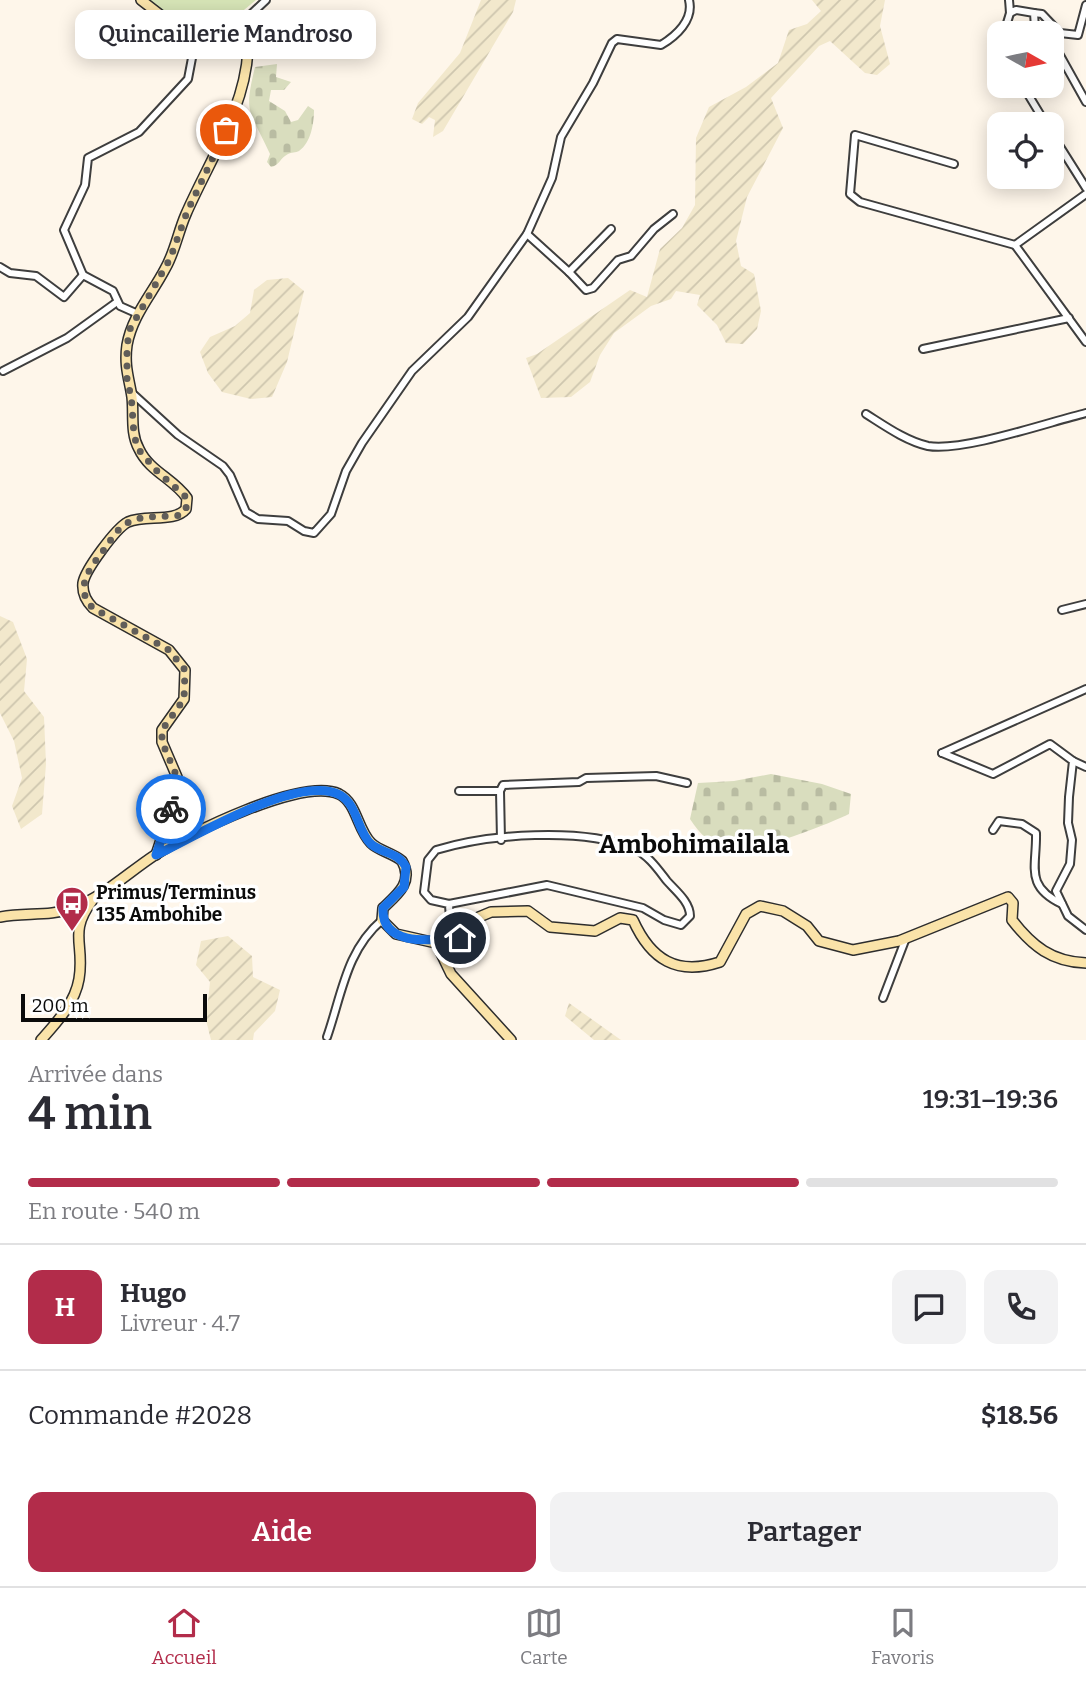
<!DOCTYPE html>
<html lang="fr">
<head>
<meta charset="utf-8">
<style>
  body { margin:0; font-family:Bitter,serif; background:#f2f2f3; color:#2b2b33; height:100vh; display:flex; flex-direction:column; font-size:26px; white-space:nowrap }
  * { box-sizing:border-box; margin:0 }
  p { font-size:23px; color:#7c7c81 }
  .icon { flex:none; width:38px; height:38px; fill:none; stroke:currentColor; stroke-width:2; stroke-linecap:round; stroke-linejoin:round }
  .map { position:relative; height:1040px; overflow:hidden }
  .panel { display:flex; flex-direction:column; background:#fff; flex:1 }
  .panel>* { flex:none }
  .needle { width:46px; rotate:99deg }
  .controls { position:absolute; left:987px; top:21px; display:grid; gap:14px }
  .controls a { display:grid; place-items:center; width:77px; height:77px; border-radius:14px; background:#fff; box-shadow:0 4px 18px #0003; font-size:35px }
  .scale { position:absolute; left:21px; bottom:18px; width:186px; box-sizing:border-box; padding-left:7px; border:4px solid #0b0b0b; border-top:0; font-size:19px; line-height:24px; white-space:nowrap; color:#0b0b0b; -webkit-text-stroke:5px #fff; paint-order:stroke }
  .pin { position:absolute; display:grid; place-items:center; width:60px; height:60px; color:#fff; margin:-30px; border:4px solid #fff; border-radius:50%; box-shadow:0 2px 7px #0007 }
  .courier { position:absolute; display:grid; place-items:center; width:70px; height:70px; margin:-35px; border:5px solid #1a73e8; border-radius:50%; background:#fff; color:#222; box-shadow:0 2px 9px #0007 }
  .bubble { position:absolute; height:49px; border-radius:14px; background:#fff; box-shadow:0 4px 18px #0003; font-size:23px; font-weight:600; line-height:49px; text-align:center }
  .headline em { font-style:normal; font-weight:600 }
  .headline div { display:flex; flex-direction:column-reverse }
  .headline { display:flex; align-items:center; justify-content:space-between; height:119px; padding:0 28px }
  h1 { font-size:46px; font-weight:600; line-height:52px }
  .bar { display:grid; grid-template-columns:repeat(4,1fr); gap:10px 7px; align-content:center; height:84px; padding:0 28px }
  .bar i { height:9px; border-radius:5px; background:#e1e1e2 }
  .bar .selected { background:#b22c4a }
  .bar p { grid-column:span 4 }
  .line { display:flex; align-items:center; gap:18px; padding:0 28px; border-top:2px solid #e1e1e2 }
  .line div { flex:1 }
  .round { display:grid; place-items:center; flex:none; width:74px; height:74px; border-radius:14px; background:#f2f2f3 }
  .action { display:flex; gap:14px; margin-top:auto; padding:14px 28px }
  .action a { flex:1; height:80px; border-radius:14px; background:#b22c4a; color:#fff; font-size:28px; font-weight:600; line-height:80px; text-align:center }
  .action a+a { background:#f2f2f3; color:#2b2b33 }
  .tab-bar { display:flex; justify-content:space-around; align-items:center; height:98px; border-top:2px solid #e1e1e2; background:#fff; font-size:19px; color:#7c7c81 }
  .tab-bar a { display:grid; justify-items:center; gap:4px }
  .tab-bar .selected { color:#b22c4a }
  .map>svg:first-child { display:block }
</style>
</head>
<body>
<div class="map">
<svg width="1086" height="1040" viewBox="0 0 1086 1040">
  <defs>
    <pattern id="farmland-furrows" width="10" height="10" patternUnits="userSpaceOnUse" patternTransform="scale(1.75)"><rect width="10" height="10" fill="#f2e8cc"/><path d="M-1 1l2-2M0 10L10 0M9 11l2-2" fill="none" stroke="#cec6ae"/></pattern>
    <pattern id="cemetery-stones" width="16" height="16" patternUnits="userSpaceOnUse" patternTransform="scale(1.75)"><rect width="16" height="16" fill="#d9ddbe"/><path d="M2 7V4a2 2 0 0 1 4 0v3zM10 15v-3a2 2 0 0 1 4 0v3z" fill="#b9bca2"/></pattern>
  </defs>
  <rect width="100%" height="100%" fill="#fef6ea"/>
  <g fill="url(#farmland-furrows)">
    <polygon points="481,0 516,0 513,12 443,131 433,137 435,120 429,117 422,124 412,119 418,103 460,53"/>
    <polygon points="812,0 885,0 880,26 890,64 877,75 865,73 830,41 819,46 771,98 783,128 747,197 736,241 741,266 754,274 761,311 757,329 743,344 726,343 717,325 697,305 700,295 676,291 671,299 651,306 614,333 600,355 590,382 571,397 541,398 526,358 537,354 630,290 647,297 660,249 682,228 695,205 696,138 709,107 746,87 778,63 789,30 807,24 821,11"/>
    <polygon points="288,278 304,291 287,362 272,397 251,399 222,392 208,373 200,352 210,337 235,326 250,313 254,290 267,280"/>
    <polygon points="0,616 13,622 27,659 24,691 44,717 46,764 42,814 21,829 12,806 22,778 14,741 0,713"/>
    <polygon points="228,936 252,956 253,977 280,990 275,1011 254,1033 253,1040 211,1040 206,1020 210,982 196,965 201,941"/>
    <polygon points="569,1003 621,1040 594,1040 565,1016"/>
  </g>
  <path fill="#d7e5b7" d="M147,0H256L215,34C185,32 169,20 147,0Z"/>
  <g fill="url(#cemetery-stones)">
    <path d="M277,64L276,77L291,82L284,90H271L269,101L285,111L291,122L298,120L308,106L314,110C314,123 311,143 299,151C296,153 291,152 288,154C280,158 279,166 271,167L267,162L270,154C250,110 243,116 255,67Z"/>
    <path d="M771,774L822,784L851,794L849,814C826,825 751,855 728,849C710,845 700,834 690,819L698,783L734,781Z"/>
  </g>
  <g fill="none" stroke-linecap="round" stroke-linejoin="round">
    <defs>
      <g id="street">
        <polyline points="1009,0 1010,13 1016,10 1034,13 1035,28 1042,33"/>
        <polyline points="1034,13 1042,14 1060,33 1078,35 1086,5"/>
        <polyline points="1004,33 1010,13"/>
        <polyline points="227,37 266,0"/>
        <polyline points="1052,41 1086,102"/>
        <polyline points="1023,86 1046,124"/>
        <polyline points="1052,134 1086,188"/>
        <polyline points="954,164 855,135 850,194 860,202 1015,245"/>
        <polyline points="1086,194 1015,245 1086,342"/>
        <polyline points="527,234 569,272 611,229"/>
        <polyline points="0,267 10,273 36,276 64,297 83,275 113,291 120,306 138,314"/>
        <polyline points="569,272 586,290 593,288 618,260 631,256 654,229 673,214"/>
        <polyline points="83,275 64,230 85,185 88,158 139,132 188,79 196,37"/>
        <polyline points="923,349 1069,318"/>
        <polyline points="3,371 67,338 117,302"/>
        <path d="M132,393L178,435L223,466L230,475L246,512L258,519L288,521L304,531L314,533L331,514L346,471L362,443L412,371L468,317L527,234L552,178L561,137L593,83L612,43L617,39L661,45C676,36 694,20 689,0"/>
        <path d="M866,414C885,426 906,441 928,446C963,452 1049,422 1086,413"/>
        <polyline points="1062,610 1086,604"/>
        <polyline points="942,753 993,774 1050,744 1073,761 1069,797 1068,823 1072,840 1070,864 1056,891 1068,916 1086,930"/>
        <polyline points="942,753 1086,689"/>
        <polyline points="1073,761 1086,767"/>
        <polyline points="459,791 500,791 501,840"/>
        <polyline points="500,791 503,785 579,782 586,778 656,776 687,783"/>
        <path d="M993,830L999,821L1022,824L1036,833C1037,866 1024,886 1062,904"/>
        <path d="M441,940L450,921L449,904L431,900L424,892L428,860L436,850C489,834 581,827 633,848C648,855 657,868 667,881C676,891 690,902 690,916L681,925L664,920L643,908L547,885L449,904"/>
        <polyline points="883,998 906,938"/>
        <path d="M327,1037C342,994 346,951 382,920"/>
      </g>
      <g id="secondary">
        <path d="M141,0L185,34L212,39L240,38L248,50C245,109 209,161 186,214C178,232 175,252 165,269C152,294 132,316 127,345C124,366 129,378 132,397C134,414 130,433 139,449C149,471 174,479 187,498L186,509C174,523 145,514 128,522C116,528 85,570 83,583C82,593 86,601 93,608L169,650L185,670L184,699L162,730V742L177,777L175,798L156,855"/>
        <path d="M0,917C25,912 49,917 74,908C104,896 129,872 155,855C188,834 302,777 339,794C357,803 357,829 371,843C379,851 393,853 402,861C414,882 397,895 383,908L382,920L396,934L436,943L460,938L479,917L491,912L528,911L550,927L595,931L620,918L633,920C651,960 677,976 720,962L746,914L760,906L783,911L807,926L819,941L853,950L899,941L1008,897L1013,903L1012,920C1032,946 1052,962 1086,963"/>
        <polyline points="436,943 451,974 511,1040"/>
        <path d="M41,1040C57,1022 75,1003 79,979C85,944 68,933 92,901"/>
      </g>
    </defs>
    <use href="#street" stroke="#3e3e3e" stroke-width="10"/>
    <use href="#secondary" stroke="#2d2d2d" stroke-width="12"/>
    <use href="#street" stroke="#fff" stroke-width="6"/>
    <use href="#secondary" stroke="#fae3a9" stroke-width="9"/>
  </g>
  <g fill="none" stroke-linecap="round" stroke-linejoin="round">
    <path stroke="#605d59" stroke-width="7" stroke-dasharray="0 12.6" d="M171,809L177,777L162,742V730L184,699L185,670L169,650L93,608C72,587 92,566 106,547C112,538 118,528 127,523C143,514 164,518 181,515L186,509L187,498L157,471L138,449L134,435L131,393L127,386V346L130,329L170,259L187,212L226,130"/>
    <path stroke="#1a73e8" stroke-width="9" d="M171,809L156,855C195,837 299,773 340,795C358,805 357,831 371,844C383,854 398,852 406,867L404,887L383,908C381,948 434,940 460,938"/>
  </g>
  <defs>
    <symbol id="bus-pin" viewBox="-11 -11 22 30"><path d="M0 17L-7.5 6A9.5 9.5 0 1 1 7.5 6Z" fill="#b22c4a" stroke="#fff"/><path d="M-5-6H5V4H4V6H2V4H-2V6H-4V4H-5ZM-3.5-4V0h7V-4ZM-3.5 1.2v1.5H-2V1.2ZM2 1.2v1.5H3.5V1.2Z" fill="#fff"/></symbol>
  </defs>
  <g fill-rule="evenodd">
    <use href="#bus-pin" x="53" y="884" width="38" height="52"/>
  </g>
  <g text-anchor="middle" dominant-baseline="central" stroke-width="7" stroke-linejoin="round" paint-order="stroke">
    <g font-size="19" font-weight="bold" fill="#0b0b0b" stroke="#fff" text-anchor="start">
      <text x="96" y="892">Primus/Terminus<tspan x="96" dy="22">135 Ambohibe</tspan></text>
    </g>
    <g font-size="26" font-weight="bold" fill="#0b0b0b" stroke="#fff">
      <text x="694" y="844">Ambohimailala</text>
    </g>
  </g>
</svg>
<div class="controls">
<a><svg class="needle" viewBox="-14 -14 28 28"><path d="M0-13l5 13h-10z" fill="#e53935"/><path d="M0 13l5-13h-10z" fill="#7c7c81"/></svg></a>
<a><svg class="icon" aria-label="locate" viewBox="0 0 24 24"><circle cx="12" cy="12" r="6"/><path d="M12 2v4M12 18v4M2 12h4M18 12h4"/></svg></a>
</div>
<div class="scale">200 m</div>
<div class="pin" style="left:226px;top:130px;background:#ea580c"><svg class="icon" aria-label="bag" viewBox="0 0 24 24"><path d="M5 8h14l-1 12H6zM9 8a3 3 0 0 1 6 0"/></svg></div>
<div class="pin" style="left:460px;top:938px;background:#1f2937"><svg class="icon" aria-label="home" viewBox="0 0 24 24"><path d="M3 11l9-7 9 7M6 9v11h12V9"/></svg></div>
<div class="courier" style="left:171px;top:809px"><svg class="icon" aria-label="bike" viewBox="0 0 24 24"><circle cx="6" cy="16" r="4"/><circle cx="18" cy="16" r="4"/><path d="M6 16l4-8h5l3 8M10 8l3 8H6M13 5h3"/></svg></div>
<div class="bubble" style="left:75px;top:10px;width:301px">Quincaillerie Mandroso</div>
</div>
<section class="panel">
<div class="headline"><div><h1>4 min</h1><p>Arrivée dans</p></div><em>19:31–19:36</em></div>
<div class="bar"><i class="selected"></i><i class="selected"></i><i class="selected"></i><i></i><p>En route · 540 m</p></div>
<div class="line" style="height:126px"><b class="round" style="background:#b22c4a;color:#fff">H</b><div><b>Hugo</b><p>Livreur · 4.7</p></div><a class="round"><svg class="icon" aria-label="chat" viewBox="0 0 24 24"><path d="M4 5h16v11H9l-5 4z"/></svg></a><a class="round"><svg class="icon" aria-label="phone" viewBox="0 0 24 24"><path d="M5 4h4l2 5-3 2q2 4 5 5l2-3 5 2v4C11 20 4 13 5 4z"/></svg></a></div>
<div class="line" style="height:91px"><div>Commande #2028</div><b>$18.56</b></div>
<div class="action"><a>Aide</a><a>Partager</a></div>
</section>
<nav class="tab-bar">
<a class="selected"><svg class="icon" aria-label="home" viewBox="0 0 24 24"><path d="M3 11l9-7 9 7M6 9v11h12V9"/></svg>Accueil</a>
<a><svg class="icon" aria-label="map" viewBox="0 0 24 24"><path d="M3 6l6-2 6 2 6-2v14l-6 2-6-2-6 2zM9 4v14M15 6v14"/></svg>Carte</a>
<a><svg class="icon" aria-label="saved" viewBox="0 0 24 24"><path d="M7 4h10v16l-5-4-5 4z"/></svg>Favoris</a>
</nav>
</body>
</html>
